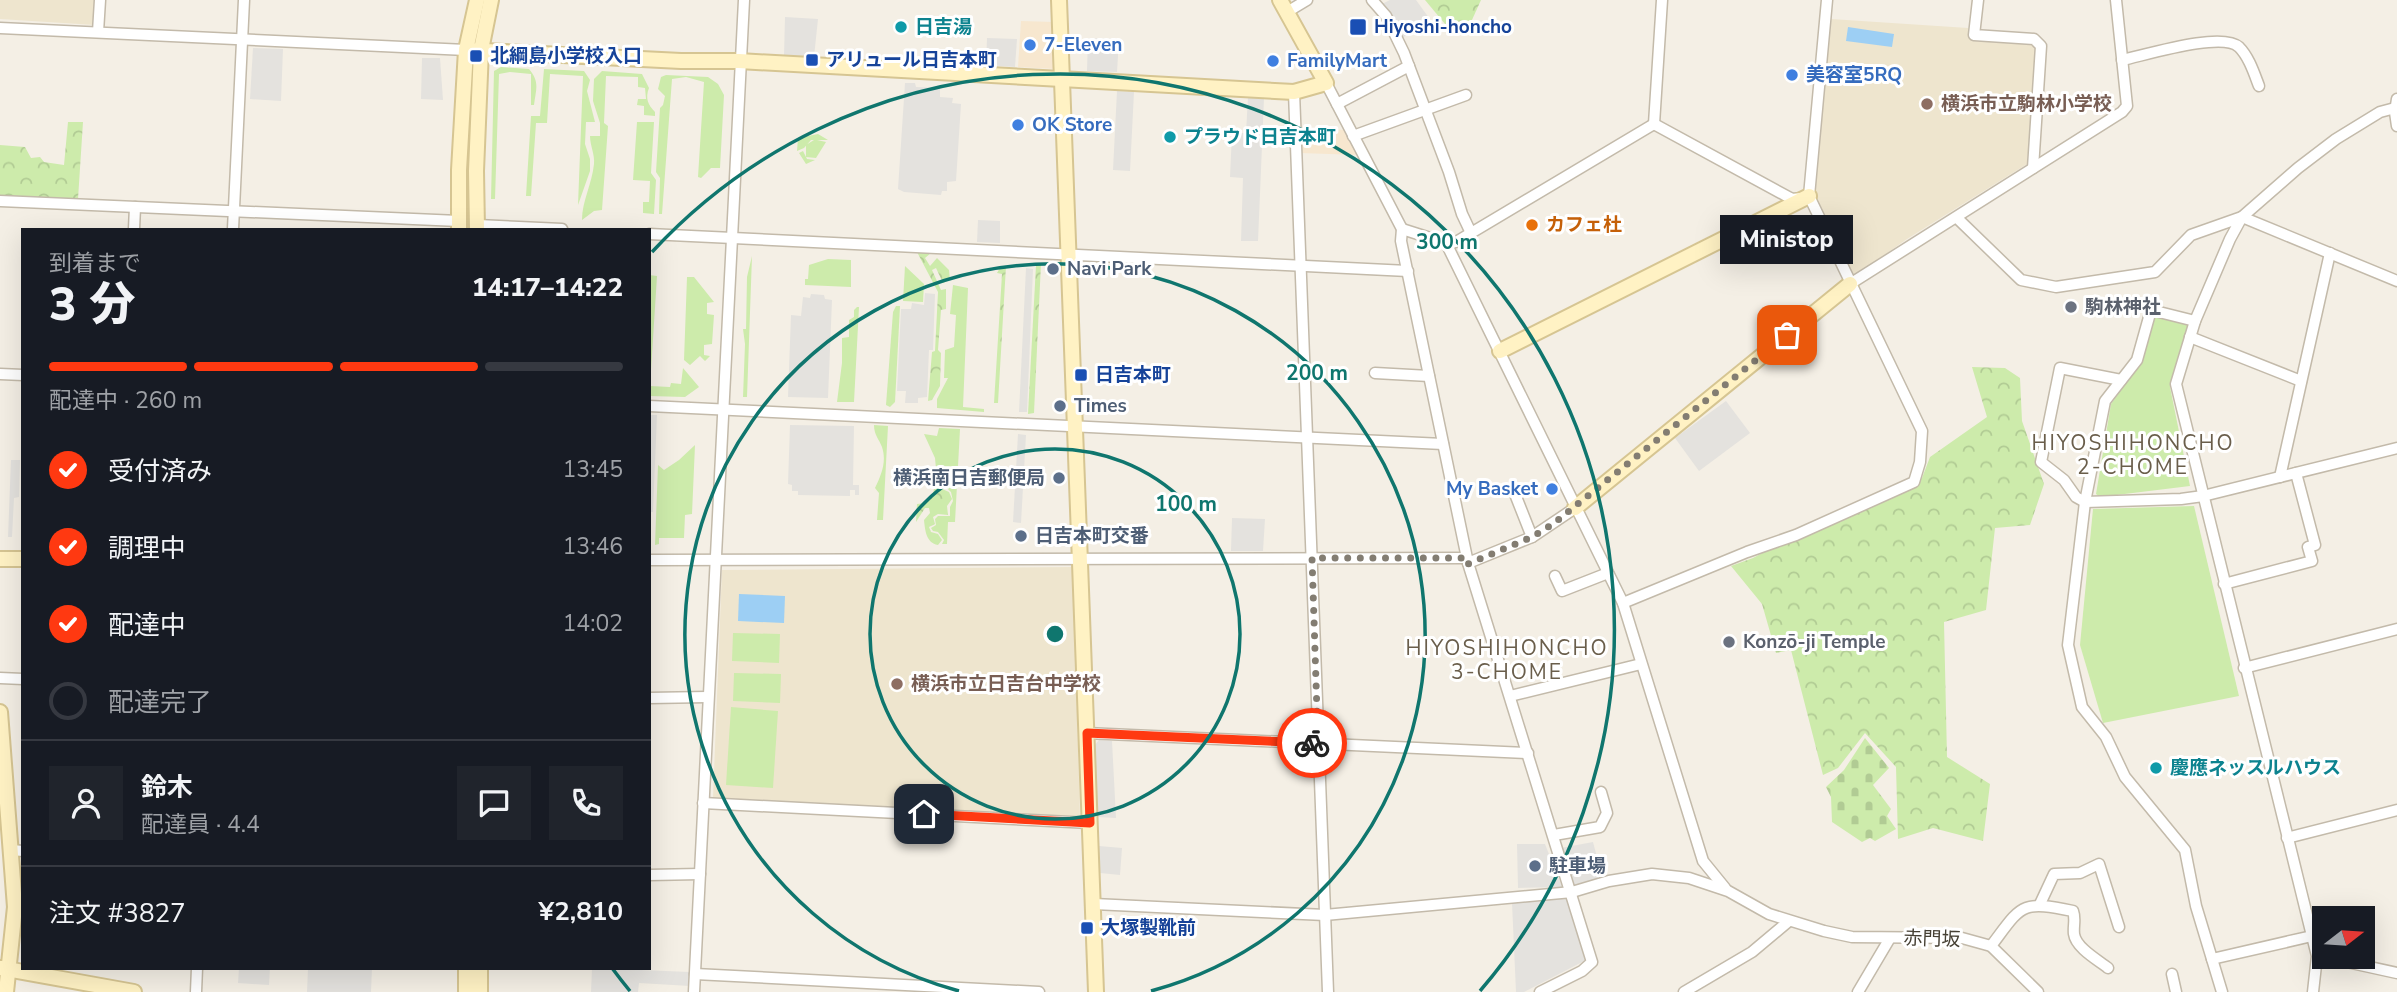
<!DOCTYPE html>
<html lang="ja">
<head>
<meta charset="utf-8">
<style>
  body { margin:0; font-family:"Nunito Sans","Noto Sans JP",sans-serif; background:#20242c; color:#f1f3f6; height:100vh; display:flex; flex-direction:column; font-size:26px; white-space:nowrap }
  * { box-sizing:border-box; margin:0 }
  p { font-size:23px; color:#9ea1a6 }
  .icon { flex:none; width:38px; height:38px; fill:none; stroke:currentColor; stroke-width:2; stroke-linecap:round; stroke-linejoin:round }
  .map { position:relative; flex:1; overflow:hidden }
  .sheet { position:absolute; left:21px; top:228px; width:630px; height:742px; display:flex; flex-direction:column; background:#171b24; border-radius:0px; box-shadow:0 7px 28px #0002 }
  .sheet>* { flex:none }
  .needle { width:46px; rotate:73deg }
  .tools { position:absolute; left:2312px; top:906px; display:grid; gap:14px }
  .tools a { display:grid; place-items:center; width:63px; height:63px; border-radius:0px; background:#171b24; box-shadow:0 7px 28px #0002; font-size:35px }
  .pin { position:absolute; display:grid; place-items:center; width:60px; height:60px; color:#fff; margin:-30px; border-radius:14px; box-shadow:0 4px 10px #0006 }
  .courier { position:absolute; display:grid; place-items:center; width:70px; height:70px; margin:-35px; border:5px solid #ff3911; border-radius:50%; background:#fff; color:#222; box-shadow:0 2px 9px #0007 }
  .bubble { position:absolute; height:49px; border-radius:0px; background:#171b24; box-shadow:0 7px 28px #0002; font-size:23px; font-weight:800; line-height:49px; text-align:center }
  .headline em { font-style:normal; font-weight:800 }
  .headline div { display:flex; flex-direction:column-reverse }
  .headline { display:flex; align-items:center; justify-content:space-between; height:119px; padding:0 28px }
  h1 { font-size:46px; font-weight:800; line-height:52px }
  .bar { display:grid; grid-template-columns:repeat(4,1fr); gap:10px 7px; align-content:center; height:84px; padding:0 28px }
  .bar i { height:9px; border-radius:5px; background:#363941 }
  .bar .current { background:#ff3911 }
  .bar p { grid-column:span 4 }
  .line { display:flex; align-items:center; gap:18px; padding:0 28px; border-top:2px solid #363941 }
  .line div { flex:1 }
  .round { display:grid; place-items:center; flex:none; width:74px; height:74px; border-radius:0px; background:#20242c }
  ol { padding:0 28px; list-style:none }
  li { display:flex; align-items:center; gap:21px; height:77px }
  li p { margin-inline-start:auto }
  li .icon { padding:7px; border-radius:50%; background:#ff3911; color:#fff; stroke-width:4 }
  li:last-child { color:#9ea1a6 }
  li i { width:38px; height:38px; border:4px solid #363941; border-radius:50% }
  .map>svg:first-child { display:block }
</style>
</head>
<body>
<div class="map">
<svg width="2397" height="992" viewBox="0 0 2397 992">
  <defs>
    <pattern id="forest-crowns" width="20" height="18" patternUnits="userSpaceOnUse" patternTransform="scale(1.75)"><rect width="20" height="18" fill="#cdebab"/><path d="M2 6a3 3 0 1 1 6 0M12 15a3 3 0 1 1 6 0" fill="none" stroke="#b1cb94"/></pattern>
    <pattern id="cemetery-stones" width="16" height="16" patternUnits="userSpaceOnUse" patternTransform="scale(1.75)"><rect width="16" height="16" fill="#cdebab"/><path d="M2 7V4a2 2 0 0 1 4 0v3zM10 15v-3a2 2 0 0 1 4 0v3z" fill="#b1cb94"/></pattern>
  </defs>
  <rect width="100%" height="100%" fill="#f4efe5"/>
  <g fill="#f7e7cf">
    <polygon points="1021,21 1054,22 1055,69 1018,67"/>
    <polygon points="1299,127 1345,130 1359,155 1299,153"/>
  </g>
  <g fill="#eee5ce">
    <polygon points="0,0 96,0 95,25 0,19"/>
    <polygon points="1831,19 1968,28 1974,41 2037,45 2027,164 1907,239 1852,278 1813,195"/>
    <polygon points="1073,567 1080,818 713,798 722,570"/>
  </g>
  <g fill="#cdebab">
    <path d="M501,67L529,69C540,82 536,89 534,105H531V74L510,72L499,74L495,199H491L494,71Z"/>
    <polygon points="544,69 584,71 590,80 587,91 595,122 586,122 585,144 590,159 590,171 578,205 583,76 550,74 547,123 536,123 531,196 526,196 531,116 540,116"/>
    <path d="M602,71L642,74L649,88C645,98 648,105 655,112V116L644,115V106L637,105L638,99H646L645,88L638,87V77L606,76L604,123L608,126L602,210L594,211L582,220C582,201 592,184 594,164C595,155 590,145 590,136H600V123L593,101L594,79Z"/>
    <polygon points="666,75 708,77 718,84 724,95 720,168 711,168 701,178 698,177 704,82 686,77 672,79 662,214 659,214 660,178 656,172 660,108 663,105 665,96 658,89 661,77"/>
    <polygon points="637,122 654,122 651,173 656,180 654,214 643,213 643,202 649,202 650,181 633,180"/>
    <polygon points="818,134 828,140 817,140 826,142 816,158 806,157 807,159 815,160 806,164 799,153 803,151 806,157 806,145 814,140 811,140 804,148 797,151 798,138"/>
    <polygon points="752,256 747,397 743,397 745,344 743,329 746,329 747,277"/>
    <polygon points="828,259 851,260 851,287 805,285 805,279 808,279 809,265"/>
    <polygon points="905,266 924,284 923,302 903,301"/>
    <polygon points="649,275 657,276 650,386 670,387 671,383 681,384 683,368 699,387 685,397 649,396"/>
    <polygon points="687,277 694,277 714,302 707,303 707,314 714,315 712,344 704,345 704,355 710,356 705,361 700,356 690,365 684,360"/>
    <polygon points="953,285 968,288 963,407 984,409 984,412 937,408 937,399 948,378 944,378 945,350 954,347 956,315 950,314"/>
    <polygon points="896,306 900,306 895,402 890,407 886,405 893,312"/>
    <polygon points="857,307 859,307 854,402 837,402 842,363 842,338 849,337 849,320 854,317 854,310"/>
    <polygon points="2159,316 2189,325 2170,387 2190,486 2100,497 2096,494 2111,404 2141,362 2154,318"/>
    <path d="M874,425L888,426L883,520H877L879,493L875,488C881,475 887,462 882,447C879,439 874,435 874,425Z"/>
    <polygon points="939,428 960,429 955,522 948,522 947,544 942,544 944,540 938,532 933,531 931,528 936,525 935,519 938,516 950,516 950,507 953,501 951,492 937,479 935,458 924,434 937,436"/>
    <polygon points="695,445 692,514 685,515 684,538 659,538 659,544 655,545 658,465 664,470 679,460"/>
    <polygon points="2194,506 2239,696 2103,723 2080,645 2093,509"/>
    <polygon points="733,633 780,634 779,663 732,661"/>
    <polygon points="734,673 781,674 780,703 733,701"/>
    <polygon points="731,707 778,711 773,788 726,785"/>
  </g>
  <g fill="url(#forest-crowns)">
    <polygon points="1425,0 1481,0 1467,31 1450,30"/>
    <polygon points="68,122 83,122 78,199 0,197 0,145 25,147 31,158 40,157 44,162 64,165"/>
    <polygon points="917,252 931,253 925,258 930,266 937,258 949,270 950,280 943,283 936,268 932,270 941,290 946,289 946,309 941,310 938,350 941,353 940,386 932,400 928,401 932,352 935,351 938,292"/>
    <polygon points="1041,263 1034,413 1028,414 1036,265"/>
    <polygon points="1001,266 1006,266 998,403 994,403 1002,274 997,273"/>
    <polygon points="1972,367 2005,368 2020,378 2022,421 2044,484 2030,525 1995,528 1986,610 1944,622 1947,757 1990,784 1983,841 1933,828 1898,839 1896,767 1865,733 1838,768 1823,775 1791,650 1776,653 1762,604 1731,566 1753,558 1796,535 1922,478 1930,457 1987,417"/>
    <path d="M935,481H938L940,488L949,492L952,499L947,506L948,515L938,514L933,517L935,524L929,527L931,532L938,534L942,540L938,545C926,543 925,530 924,520L930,513L929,508H925L916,522L917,504L926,503L933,495Z"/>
  </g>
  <polygon fill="url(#cemetery-stones)" points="1865,738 1889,768 1873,785 1891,809 1887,816 1896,829 1875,841 1870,838 1862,842 1832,822 1831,797 1826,787 1844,770"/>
  <g fill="#e4e2de">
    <polygon points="1390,0 1416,0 1429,18 1401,39 1380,5"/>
    <polygon points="785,17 818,19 814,57 784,56"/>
    <polygon points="987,38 1017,39 1015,67 986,65"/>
    <polygon points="1088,38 1119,39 1117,72 1087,71"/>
    <polygon points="253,48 283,49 281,101 250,99"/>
    <polygon points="422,58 440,58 443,100 421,99"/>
    <polygon points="905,83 915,83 916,87 940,88 940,97 953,98 952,103 961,104 956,181 947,182 947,191 942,191 941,195 904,192 898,189"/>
    <polygon points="1117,91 1134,92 1130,171 1113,170"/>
    <polygon points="1248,97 1264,98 1258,241 1241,241 1243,178 1230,177 1232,133 1246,133"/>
    <polygon points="978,220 1000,221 1000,243 977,242"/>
    <polygon points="1026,268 1033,269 1027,412 1019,412"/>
    <polygon points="925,293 935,294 933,350 929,350 927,397 918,398 918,403 905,403 906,391 897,391 901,309 911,309 912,303 924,305"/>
    <polygon points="811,294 824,295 825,299 832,300 828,398 788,397 791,315 801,316 803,297 810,298"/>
    <polygon points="1726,401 1750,433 1699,471 1675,438"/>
    <polygon points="649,415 657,415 653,512 649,512"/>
    <polygon points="790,425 854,426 853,485 859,485 859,495 855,495 855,490 850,490 850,496 798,495 798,491 792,491 792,485 788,484"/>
    <polygon points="1018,434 1026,435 1021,523 1013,522"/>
    <polygon points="11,460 20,460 19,497 14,498 12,537 8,537"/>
    <polygon points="1232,518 1265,519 1263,551 1231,551"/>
    <polygon points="1099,740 1112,741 1116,818 1097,817 1095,745"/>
    <polygon points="1593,842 1603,880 1574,889 1561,848"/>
    <polygon points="1517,844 1545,844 1562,887 1518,888"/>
    <polygon points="1099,846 1122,848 1120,875 1100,873"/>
    <polygon points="1568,896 1588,959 1524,992 1516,992 1512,903"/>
    <polygon points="239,968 270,968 269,985 238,983"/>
    <polygon points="308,968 372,968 371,992 307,992"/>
    <polygon points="592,968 690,972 690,986 639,983 638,992 591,992"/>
  </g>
  <g fill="#9dcff4">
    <polygon points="1848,27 1894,34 1892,47 1846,41"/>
    <polygon points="739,594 785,596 784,623 738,621"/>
  </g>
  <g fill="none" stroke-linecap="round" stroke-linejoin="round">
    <defs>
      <g id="street">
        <polyline points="1372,0 1386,16 1404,53 1449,172 1462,214 1471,233"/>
        <polyline points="1978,0 1974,35 2034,39 2041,46 2033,168"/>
        <polyline points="1287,12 1307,0"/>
        <polyline points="0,28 466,50"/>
        <polyline points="98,32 100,0"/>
        <path d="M2122,60C2146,55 2222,31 2239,47C2249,57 2254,73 2259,86"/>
        <polyline points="1326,83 1402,229 1401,241 1468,563 1592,962 1582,971 1540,992"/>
        <polyline points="1294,92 1328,992"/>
        <polyline points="2397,99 2395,112 2397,126"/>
        <polyline points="1337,104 1409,66"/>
        <polyline points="1654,124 1792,199 1802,198"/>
        <polyline points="1654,124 1662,0"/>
        <polyline points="1353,136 1466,95"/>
        <polyline points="0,201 459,221"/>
        <polyline points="1957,218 2021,280 2056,287 2155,272 2191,235 2242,217 2397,281"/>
        <polyline points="477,225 562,229"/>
        <polyline points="134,229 135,207"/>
        <polyline points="233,229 244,0"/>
        <polyline points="1402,229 1446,243 1456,242 1654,124"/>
        <polyline points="649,234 1408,271"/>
        <polyline points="1446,243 1623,603 1703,861 1725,888"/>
        <polyline points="1850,284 2122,112 2127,106 2116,0"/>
        <polyline points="2195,321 2151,310 2137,360 2105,401 2085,502 2068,645 2082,707 2106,737 2125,777 2185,850 2196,906 2222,992"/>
        <polyline points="2190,337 2301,381"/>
        <polyline points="1375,373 1429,376"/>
        <polyline points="0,374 23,375"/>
        <polyline points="2121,380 2060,368 2041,462 2064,480 2076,497 2085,502 2181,499 2203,496 2397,448"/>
        <polyline points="649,406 1443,444"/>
        <polyline points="2280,477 2330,253"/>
        <polyline points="1515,494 1532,537"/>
        <polyline points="649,560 1467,558"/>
        <polyline points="1468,563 1532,537 1575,508"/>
        <polyline points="1555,576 1562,591 1608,573"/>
        <polyline points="2224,584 2312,561 2308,547 2315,545 2296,473"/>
        <polyline points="1623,603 1747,552 1796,535 1914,482 1920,462 1922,431 1809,196 1827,0"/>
        <polyline points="2244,668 2397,629"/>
        <polyline points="0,678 23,679"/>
        <polyline points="1510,696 1641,664"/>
        <polyline points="649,698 707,697"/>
        <polyline points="1086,733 1528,753"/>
        <polyline points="703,803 1090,823"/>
        <polyline points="1554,835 1600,827 1607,813 1601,792"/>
        <polyline points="2287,838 2397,810"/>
        <polyline points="11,850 23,851"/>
        <polyline points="649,875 700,874"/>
        <polyline points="1094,904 1325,915 1572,892 1609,881 1652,874 1689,878 1728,891 1769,914 1824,931 1852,937 1962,938 1991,946 2038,992"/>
        <polyline points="2040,904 2054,874 2080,873 2099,864 2119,927"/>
        <path d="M1991,946C2022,905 2020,900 2073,911C2076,919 2073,926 2074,934C2076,948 2098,960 2108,968"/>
        <polyline points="2324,957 2397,973"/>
        <polyline points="2212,959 2312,936"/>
        <polyline points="695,974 1039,992"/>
        <polyline points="2172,974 2176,992"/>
        <polyline points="196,992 197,968"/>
        <polyline points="694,992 744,0"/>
        <polyline points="1684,992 1752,952 1789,921"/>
        <polyline points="1858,992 1890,938"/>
        <polyline points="2313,992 2317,956 2176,384 2195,321 2230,239 2242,217 2298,168 2336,139 2380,112 2395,108"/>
      </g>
      <g id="secondary">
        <polyline points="1059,0 1096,992"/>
        <polyline points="466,50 681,61 739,61 1294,92 1326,83 1280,0"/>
        <polyline points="459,229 459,170 466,50 477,0"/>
        <polyline points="477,229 476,171 481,50 491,0"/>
        <polyline points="1500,351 1809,196"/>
        <polyline points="1575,508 1850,284"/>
        <polyline points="0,559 23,559"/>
        <polyline points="0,712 15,907 6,992"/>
        <polyline points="1,968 134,992"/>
        <polyline points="466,968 466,992"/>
        <polyline points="480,968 480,992"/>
      </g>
    </defs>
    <use href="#street" stroke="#c3baaa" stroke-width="13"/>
    <use href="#secondary" stroke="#d6c592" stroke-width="18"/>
    <use href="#street" stroke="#fff" stroke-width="10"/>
    <use href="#secondary" stroke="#fff2c4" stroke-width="14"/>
  </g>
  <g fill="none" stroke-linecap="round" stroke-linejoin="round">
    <polyline stroke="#837d72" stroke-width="7" stroke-dasharray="0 12.6" points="1312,743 1318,743 1312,558 1467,558 1468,564 1532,537 1553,524 1787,335"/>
    <polyline stroke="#ff3911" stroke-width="9" points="924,814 1090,823 1087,733 1312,743"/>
  </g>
  <g fill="none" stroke="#0f766e" stroke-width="3.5">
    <circle cx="1055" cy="634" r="185"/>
    <path d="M959 991A370 370 0 1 1 1151 991"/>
    <path d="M630 991A555 555 0 0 1 612 968M652 252A555 555 0 0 1 1480 991"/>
  </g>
  <g fill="#0f9aa8" stroke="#fff" stroke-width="2.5">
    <circle cx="901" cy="27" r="7"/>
    <circle cx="1170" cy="137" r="7"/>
    <circle cx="2156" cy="768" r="7"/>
  </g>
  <g fill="#1a4fb4" stroke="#fff" stroke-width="2.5">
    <rect x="1349" y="18" width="18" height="18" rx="3.5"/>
    <rect x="469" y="49" width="14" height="14" rx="3.5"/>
    <rect x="805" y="53" width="14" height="14" rx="3.5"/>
    <rect x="1074" y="368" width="14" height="14" rx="3.5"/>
    <rect x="1080" y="921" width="14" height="14" rx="3.5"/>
  </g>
  <g fill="#3f7fe0" stroke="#fff" stroke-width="2.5">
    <circle cx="1030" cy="45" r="7"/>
    <circle cx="1273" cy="61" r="7"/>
    <circle cx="1792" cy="75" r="7"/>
    <circle cx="1018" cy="125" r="7"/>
    <circle cx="1552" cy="489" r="7"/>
  </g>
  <g fill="#8d6e63" stroke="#fff" stroke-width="2.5">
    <circle cx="1927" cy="104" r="7"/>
    <circle cx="897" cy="684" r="7"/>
  </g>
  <circle fill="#e8710a" stroke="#fff" stroke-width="2.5" cx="1532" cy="225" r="7"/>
  <g fill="#5c6f8a" stroke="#fff" stroke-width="2.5">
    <circle cx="1053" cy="269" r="7"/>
    <circle cx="1060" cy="406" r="7"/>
    <circle cx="1059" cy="478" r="7"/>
    <circle cx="1021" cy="536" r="7"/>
    <circle cx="1535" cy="866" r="7"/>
  </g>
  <g fill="#6b7280" stroke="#fff" stroke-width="2.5">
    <circle cx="2071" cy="307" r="7"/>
    <circle cx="1729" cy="642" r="7"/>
  </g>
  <g text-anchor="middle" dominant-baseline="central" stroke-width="6" stroke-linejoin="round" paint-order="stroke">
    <g font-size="19" font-weight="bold" fill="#0d838f" stroke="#fff" text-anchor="start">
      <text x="915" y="27">日吉湯</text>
      <text x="1184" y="137">プラウド日吉本町</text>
      <text x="2170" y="768">慶應ネッスルハウス</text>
    </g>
    <g font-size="19" font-weight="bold" fill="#164399" stroke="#fff" text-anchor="start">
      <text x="1374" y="27">Hiyoshi-honcho</text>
      <text x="490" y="56">北綱島小学校入口</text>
      <text x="826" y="60">アリュール日吉本町</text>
      <text x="1095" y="375">日吉本町</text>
      <text x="1101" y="928">大塚製靴前</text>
    </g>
    <g font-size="19" font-weight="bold" fill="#366cbe" stroke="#fff" text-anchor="start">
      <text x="1044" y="45">7-Eleven</text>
      <text x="1287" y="61">FamilyMart</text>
      <text x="1806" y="75">美容室5RQ</text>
      <text x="1032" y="125">OK Store</text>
      <text x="1538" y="489" text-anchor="end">My Basket</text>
    </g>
    <g font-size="19" font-weight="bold" fill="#785e54" stroke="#fff" text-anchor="start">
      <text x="1941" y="104">横浜市立駒林小学校</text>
      <text x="911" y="684">横浜市立日吉台中学校</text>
    </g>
    <g font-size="19" font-weight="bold" fill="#c56008" stroke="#fff" text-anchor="start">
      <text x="1546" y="225">カフェ杜</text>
    </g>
    <g font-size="19" font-weight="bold" fill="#4e5e75" stroke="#fff" text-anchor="start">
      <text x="1067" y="269">Navi Park</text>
      <text x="1074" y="406">Times</text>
      <text x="1045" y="478" text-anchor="end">横浜南日吉郵便局</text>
      <text x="1035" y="536">日吉本町交番</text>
      <text x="1549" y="866">駐車場</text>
    </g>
    <g font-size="19" font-weight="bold" fill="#5b616d" stroke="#fff" text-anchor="start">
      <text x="2085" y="307">駒林神社</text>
      <text x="1743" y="642">Konzō-ji Temple</text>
    </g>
    <g font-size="19" fill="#464034" stroke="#fff">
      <text transform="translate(1932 939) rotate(2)">赤門坂</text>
    </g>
    <g font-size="21" letter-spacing="2" fill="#6a5e4b" stroke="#fff">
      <text x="2133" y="443">HIYOSHIHONCHO<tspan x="2133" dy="24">2-CHOME</tspan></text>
      <text x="1507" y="648">HIYOSHIHONCHO<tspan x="1507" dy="24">3-CHOME</tspan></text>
    </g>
  </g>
  <circle cx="1055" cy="634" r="10" fill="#0f766e" stroke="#fff" stroke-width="3.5"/>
  <g font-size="21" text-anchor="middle" font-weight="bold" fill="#0f766e" stroke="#fff" stroke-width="6" stroke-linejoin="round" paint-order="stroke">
    <text x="1447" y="249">300 m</text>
    <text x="1317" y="380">200 m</text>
    <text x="1186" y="511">100 m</text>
  </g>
</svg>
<div class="tools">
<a><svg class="needle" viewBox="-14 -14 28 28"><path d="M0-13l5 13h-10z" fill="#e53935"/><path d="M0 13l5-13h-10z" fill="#9ea1a6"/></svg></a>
</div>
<div class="pin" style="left:1787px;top:335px;background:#ea580c"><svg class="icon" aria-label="bag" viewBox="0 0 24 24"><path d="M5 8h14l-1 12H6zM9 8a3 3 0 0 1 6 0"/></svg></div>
<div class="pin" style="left:924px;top:814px;background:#1f2937"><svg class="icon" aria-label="home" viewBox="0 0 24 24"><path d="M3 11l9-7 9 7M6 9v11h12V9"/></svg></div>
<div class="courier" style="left:1312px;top:743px"><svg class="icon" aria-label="bike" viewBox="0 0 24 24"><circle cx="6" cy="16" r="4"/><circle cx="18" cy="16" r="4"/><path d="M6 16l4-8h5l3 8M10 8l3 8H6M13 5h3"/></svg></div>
<div class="bubble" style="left:1720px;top:215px;width:133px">Ministop</div>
<section class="sheet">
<div class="headline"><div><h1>3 分</h1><p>到着まで</p></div><em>14:17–14:22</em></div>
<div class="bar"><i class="current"></i><i class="current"></i><i class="current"></i><i></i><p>配達中 · 260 m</p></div>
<ol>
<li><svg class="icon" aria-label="check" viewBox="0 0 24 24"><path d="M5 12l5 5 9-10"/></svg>受付済み<p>13:45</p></li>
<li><svg class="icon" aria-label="check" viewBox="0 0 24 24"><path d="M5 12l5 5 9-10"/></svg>調理中<p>13:46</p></li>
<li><svg class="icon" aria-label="check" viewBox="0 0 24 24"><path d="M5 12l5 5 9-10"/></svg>配達中<p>14:02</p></li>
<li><i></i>配達完了</li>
</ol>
<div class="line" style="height:126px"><a class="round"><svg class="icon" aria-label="person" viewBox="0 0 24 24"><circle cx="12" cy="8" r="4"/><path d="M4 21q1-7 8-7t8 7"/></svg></a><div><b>鈴木</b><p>配達員 · 4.4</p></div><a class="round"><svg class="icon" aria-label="chat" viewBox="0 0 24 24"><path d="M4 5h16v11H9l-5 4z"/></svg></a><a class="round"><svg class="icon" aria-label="phone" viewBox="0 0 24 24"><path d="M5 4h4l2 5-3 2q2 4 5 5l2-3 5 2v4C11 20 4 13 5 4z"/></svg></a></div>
<div class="line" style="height:91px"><div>注文 #3827</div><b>¥2,810</b></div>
</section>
</div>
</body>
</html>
